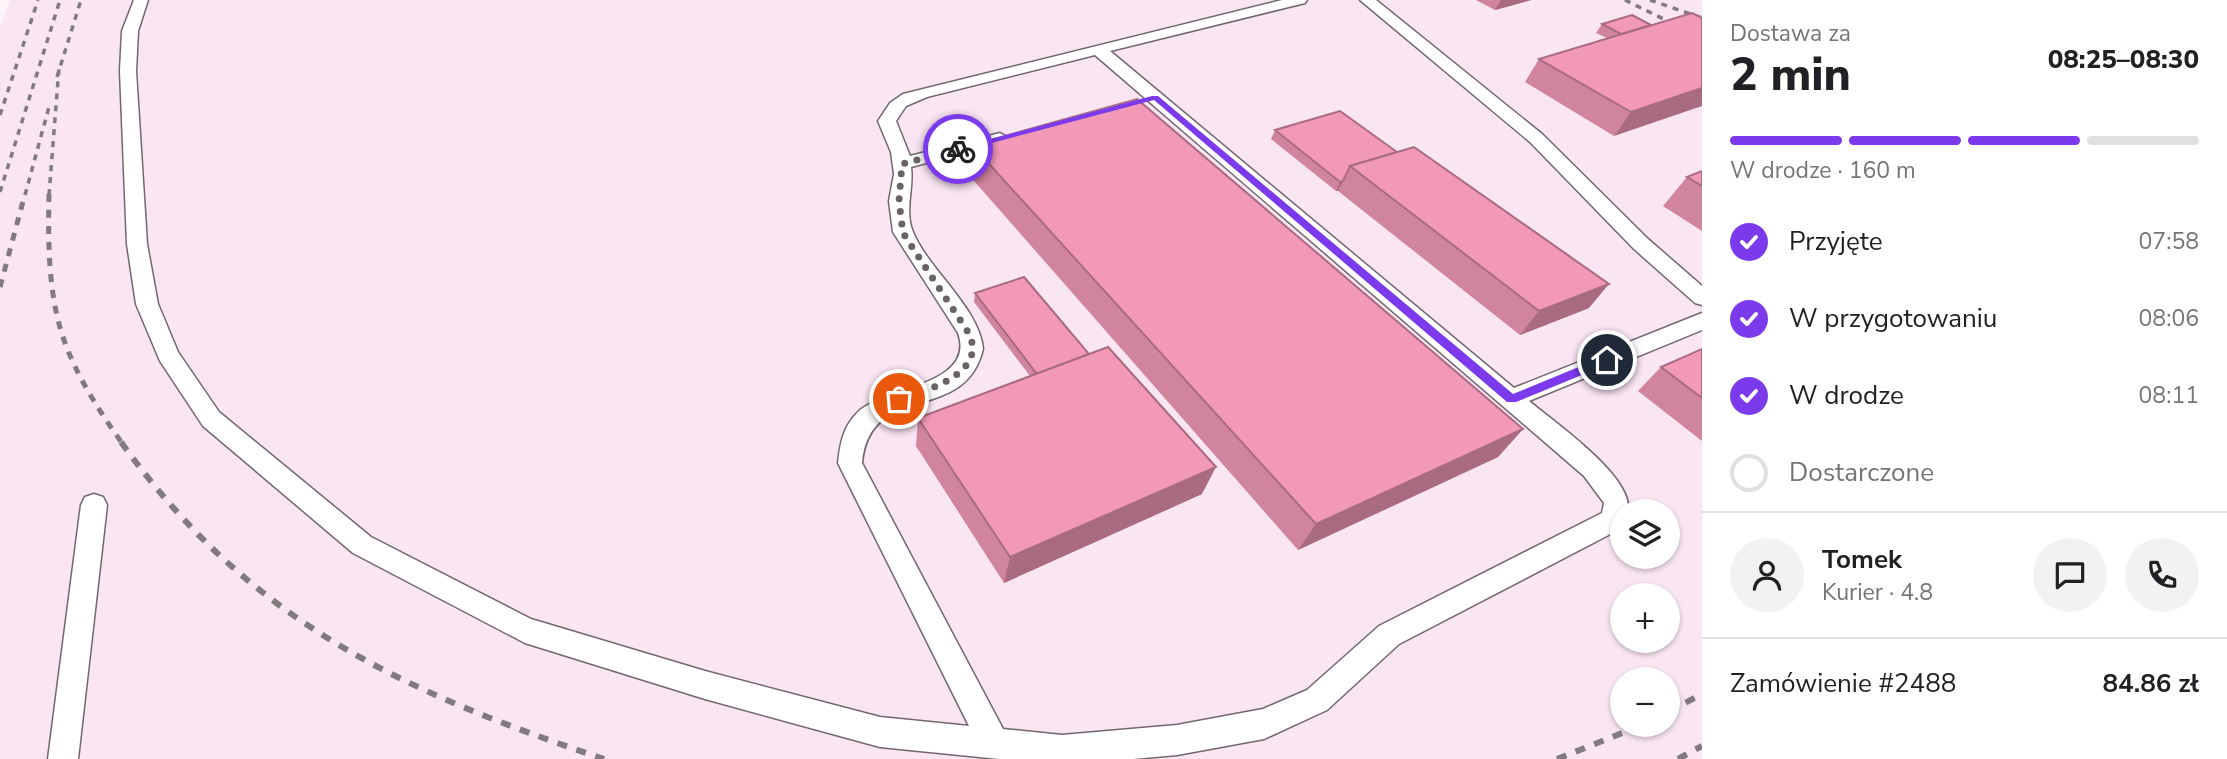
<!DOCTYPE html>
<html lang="pl">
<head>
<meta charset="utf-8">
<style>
  body { margin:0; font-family:"Nunito Sans",sans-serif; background:#f2f2f2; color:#202124; height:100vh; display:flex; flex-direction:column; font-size:26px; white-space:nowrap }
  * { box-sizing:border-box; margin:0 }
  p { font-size:23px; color:#757577 }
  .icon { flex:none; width:38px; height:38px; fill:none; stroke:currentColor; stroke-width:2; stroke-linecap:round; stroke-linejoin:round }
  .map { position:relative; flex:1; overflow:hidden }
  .details { display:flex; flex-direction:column; background:#fff; width:525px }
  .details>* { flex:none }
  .fabs { position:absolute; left:1610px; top:499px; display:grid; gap:14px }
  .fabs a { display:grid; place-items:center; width:70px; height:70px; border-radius:50%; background:#fff; box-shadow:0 2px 5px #0004; font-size:35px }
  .pin { position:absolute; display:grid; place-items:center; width:60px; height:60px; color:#fff; margin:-30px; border:4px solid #fff; border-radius:50%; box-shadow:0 2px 7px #0007 }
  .courier { position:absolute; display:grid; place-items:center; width:70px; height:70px; margin:-35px; border:5px solid #7c3aed; border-radius:50%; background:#fff; color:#222; box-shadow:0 2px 9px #0007 }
  .summary em { font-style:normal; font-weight:800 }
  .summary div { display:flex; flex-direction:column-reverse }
  .summary { display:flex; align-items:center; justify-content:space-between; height:119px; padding:0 28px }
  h1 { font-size:46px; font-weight:800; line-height:52px }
  .bar { display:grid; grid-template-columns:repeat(4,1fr); gap:10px 7px; align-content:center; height:84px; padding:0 28px }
  .bar i { height:9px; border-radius:5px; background:#e0e0e0 }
  .bar .selected { background:#7c3aed }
  .bar p { grid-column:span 4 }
  .line { display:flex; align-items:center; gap:18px; padding:0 28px; border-top:2px solid #e0e0e0 }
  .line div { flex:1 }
  .round { display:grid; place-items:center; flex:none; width:74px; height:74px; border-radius:37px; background:#f2f2f2 }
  ol { padding:0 28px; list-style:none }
  li { display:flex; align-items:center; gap:21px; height:77px }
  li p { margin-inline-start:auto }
  li .icon { padding:7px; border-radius:50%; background:#7c3aed; color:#fff; stroke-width:4 }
  li:last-child { color:#757577 }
  li i { width:38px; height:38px; border:4px solid #e0e0e0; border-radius:50% }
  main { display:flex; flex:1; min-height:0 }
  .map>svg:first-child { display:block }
</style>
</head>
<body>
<main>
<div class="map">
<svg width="1702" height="759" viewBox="0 0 1702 759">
  <rect width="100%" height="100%" fill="#fdf5fa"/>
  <path fill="#fae5f3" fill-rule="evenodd" d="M10,0H1702V759H0V27ZM1622,511H1668V556H1622ZM1622,595H1668V640H1622ZM1622,679H1668V724H1622Z"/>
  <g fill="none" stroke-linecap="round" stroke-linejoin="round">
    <defs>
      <g id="lane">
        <path d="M134,0H148L138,31L136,71L147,244L158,304L178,352L219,412L371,537L531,619L705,671L880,717L969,726L838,463C840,444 843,427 857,413C882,387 977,386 958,333L893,232L889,201L894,174L891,152L878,121L890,103L903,94L1282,0H1307L1305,3L1110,51L1514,388L1702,313V330L1529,401C1554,422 1634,477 1628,511H1622V528L1399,644L1327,710L1264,739L1177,755L1133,759H999L880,747L705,699L525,643L353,553L203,426L160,361L136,304L127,244L120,71L122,31ZM1095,55L1584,476L1604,503L1602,513L1379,626L1307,690L1263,709L1177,725L1062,735L1003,729L862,463C870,379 965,426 983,349C980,309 928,269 913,232C904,211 914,188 911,167L1006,142L1009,138L1000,133L910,156L896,121L906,106L927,97Z"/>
        <polygon points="1360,0 1376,0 1542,134 1648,239 1702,286 1702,305 1695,303 1634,249 1530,142"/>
        <polygon points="94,494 103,497 107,505 78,759 48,759 81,505 85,497"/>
      </g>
    </defs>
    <use href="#lane" stroke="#73676f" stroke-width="3"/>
    <use href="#lane" fill="#fff" fill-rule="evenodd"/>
    <g stroke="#817b7f" stroke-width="3.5" stroke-dasharray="6 6" stroke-linecap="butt">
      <polyline points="1625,0 1702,38"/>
      <polyline points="1650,0 1702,18"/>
      <polyline points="57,77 81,0"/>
      <polyline points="0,115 38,0"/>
      <polyline points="0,192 60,0"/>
      <polyline points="25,195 49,107"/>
      <polyline points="49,195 59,68"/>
    </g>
    <g stroke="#817b7f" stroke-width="5" stroke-dasharray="8 8" stroke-linecap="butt">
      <path d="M49,194C48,239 48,290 62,334C74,372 99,411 122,443"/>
      <polyline points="0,287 25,194"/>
    </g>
    <g stroke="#817b7f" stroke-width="6" stroke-dasharray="10 10" stroke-linecap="butt">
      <path d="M121,442C250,622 401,691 604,759"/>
      <polyline points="1668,712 1702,694"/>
      <polyline points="1557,759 1645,724"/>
      <polyline points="1678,759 1702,746"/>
    </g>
  </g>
  <g fill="#d0849d">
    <polygon points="1476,0 1531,0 1495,10"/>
    <polygon points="1702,18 1614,136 1525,82 1539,59 1607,38 1596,33 1602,24 1651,25"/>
    <polygon points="1340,111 1589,308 1520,335 1338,191 1336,191 1271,139 1275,130"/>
    <polygon points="972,145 1523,429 1498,457 1298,550 968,174"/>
    <polygon points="1702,171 1702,231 1663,206 1687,177"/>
    <polygon points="975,293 1202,494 1004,583 916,446 918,418 1030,376 974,302"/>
    <polygon points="1702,349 1702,441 1638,391 1661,367"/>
  </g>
  <g fill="#a96b80">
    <polygon points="1501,0 1531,0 1495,10"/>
    <polygon points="1702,88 1702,106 1614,136 1631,112"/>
    <polygon points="1343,181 1338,191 1336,191 1340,182"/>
    <polygon points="1609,284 1589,308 1520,335 1539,311"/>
    <polygon points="1523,429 1498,457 1298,550 1316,524"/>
    <polygon points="1216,467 1202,494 1004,583 1010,557"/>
  </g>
  <g fill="#f299b7" stroke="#a96b80" stroke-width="2">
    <polygon points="1692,13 1702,18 1702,88 1631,112 1539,59"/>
    <polygon points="1632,15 1651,25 1621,34 1602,24"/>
    <polygon points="1137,99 1523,429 1316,524 972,145"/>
    <polygon points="1340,111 1397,152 1350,166 1343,181 1340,182 1275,130"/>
    <polygon points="1414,147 1609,284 1539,311 1350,166"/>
    <polygon points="1702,171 1702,186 1687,177"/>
    <polygon points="1024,277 1089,354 1037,374 975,293"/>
    <polygon points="1108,347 1216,467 1010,557 918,418"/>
    <polygon points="1702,349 1702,398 1661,367"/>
  </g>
  <polygon fill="#7c3aed" points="1152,96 1158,96 1513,394 1603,357 1611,357 1611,363 1516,402 1507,402 1154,100 958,152 954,149"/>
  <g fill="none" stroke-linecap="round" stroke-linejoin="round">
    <path stroke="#696367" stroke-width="7" stroke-dasharray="0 12.6" d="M899,399C926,391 990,373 968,332L903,233L899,201L902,164L958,149"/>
  </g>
</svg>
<div class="fabs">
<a><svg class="icon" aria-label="layers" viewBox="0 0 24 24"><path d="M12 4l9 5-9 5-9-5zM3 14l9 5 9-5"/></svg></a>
<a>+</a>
<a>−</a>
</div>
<div class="pin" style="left:899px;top:399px;background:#ea580c"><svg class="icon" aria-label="bag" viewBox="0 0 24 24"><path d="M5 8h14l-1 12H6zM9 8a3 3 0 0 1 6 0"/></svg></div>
<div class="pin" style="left:1607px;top:360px;background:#1f2937"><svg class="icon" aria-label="home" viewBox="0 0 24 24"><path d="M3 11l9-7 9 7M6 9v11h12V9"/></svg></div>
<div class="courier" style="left:958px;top:149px"><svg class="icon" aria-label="bike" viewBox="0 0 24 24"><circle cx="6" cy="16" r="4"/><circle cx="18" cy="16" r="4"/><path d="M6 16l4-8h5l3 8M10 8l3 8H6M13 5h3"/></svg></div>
</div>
<section class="details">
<div class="summary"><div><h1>2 min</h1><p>Dostawa za</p></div><em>08:25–08:30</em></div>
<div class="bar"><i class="selected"></i><i class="selected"></i><i class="selected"></i><i></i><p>W drodze · 160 m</p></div>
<ol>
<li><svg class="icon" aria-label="check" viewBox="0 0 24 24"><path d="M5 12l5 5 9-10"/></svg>Przyjęte<p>07:58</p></li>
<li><svg class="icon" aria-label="check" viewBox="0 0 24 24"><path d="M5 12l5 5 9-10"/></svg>W przygotowaniu<p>08:06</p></li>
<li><svg class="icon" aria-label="check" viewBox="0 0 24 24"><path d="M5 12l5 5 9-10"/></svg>W drodze<p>08:11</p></li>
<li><i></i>Dostarczone</li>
</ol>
<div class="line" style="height:126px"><a class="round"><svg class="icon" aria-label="person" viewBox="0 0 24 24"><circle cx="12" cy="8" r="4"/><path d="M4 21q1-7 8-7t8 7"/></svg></a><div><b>Tomek</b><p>Kurier · 4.8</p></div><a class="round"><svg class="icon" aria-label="chat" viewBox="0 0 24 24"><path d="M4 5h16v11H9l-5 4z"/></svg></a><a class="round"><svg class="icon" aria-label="phone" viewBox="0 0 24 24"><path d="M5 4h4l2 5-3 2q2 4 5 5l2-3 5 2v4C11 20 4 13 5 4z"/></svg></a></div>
<div class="line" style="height:91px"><div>Zamówienie #2488</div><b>84.86 zł</b></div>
</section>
</main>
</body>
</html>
